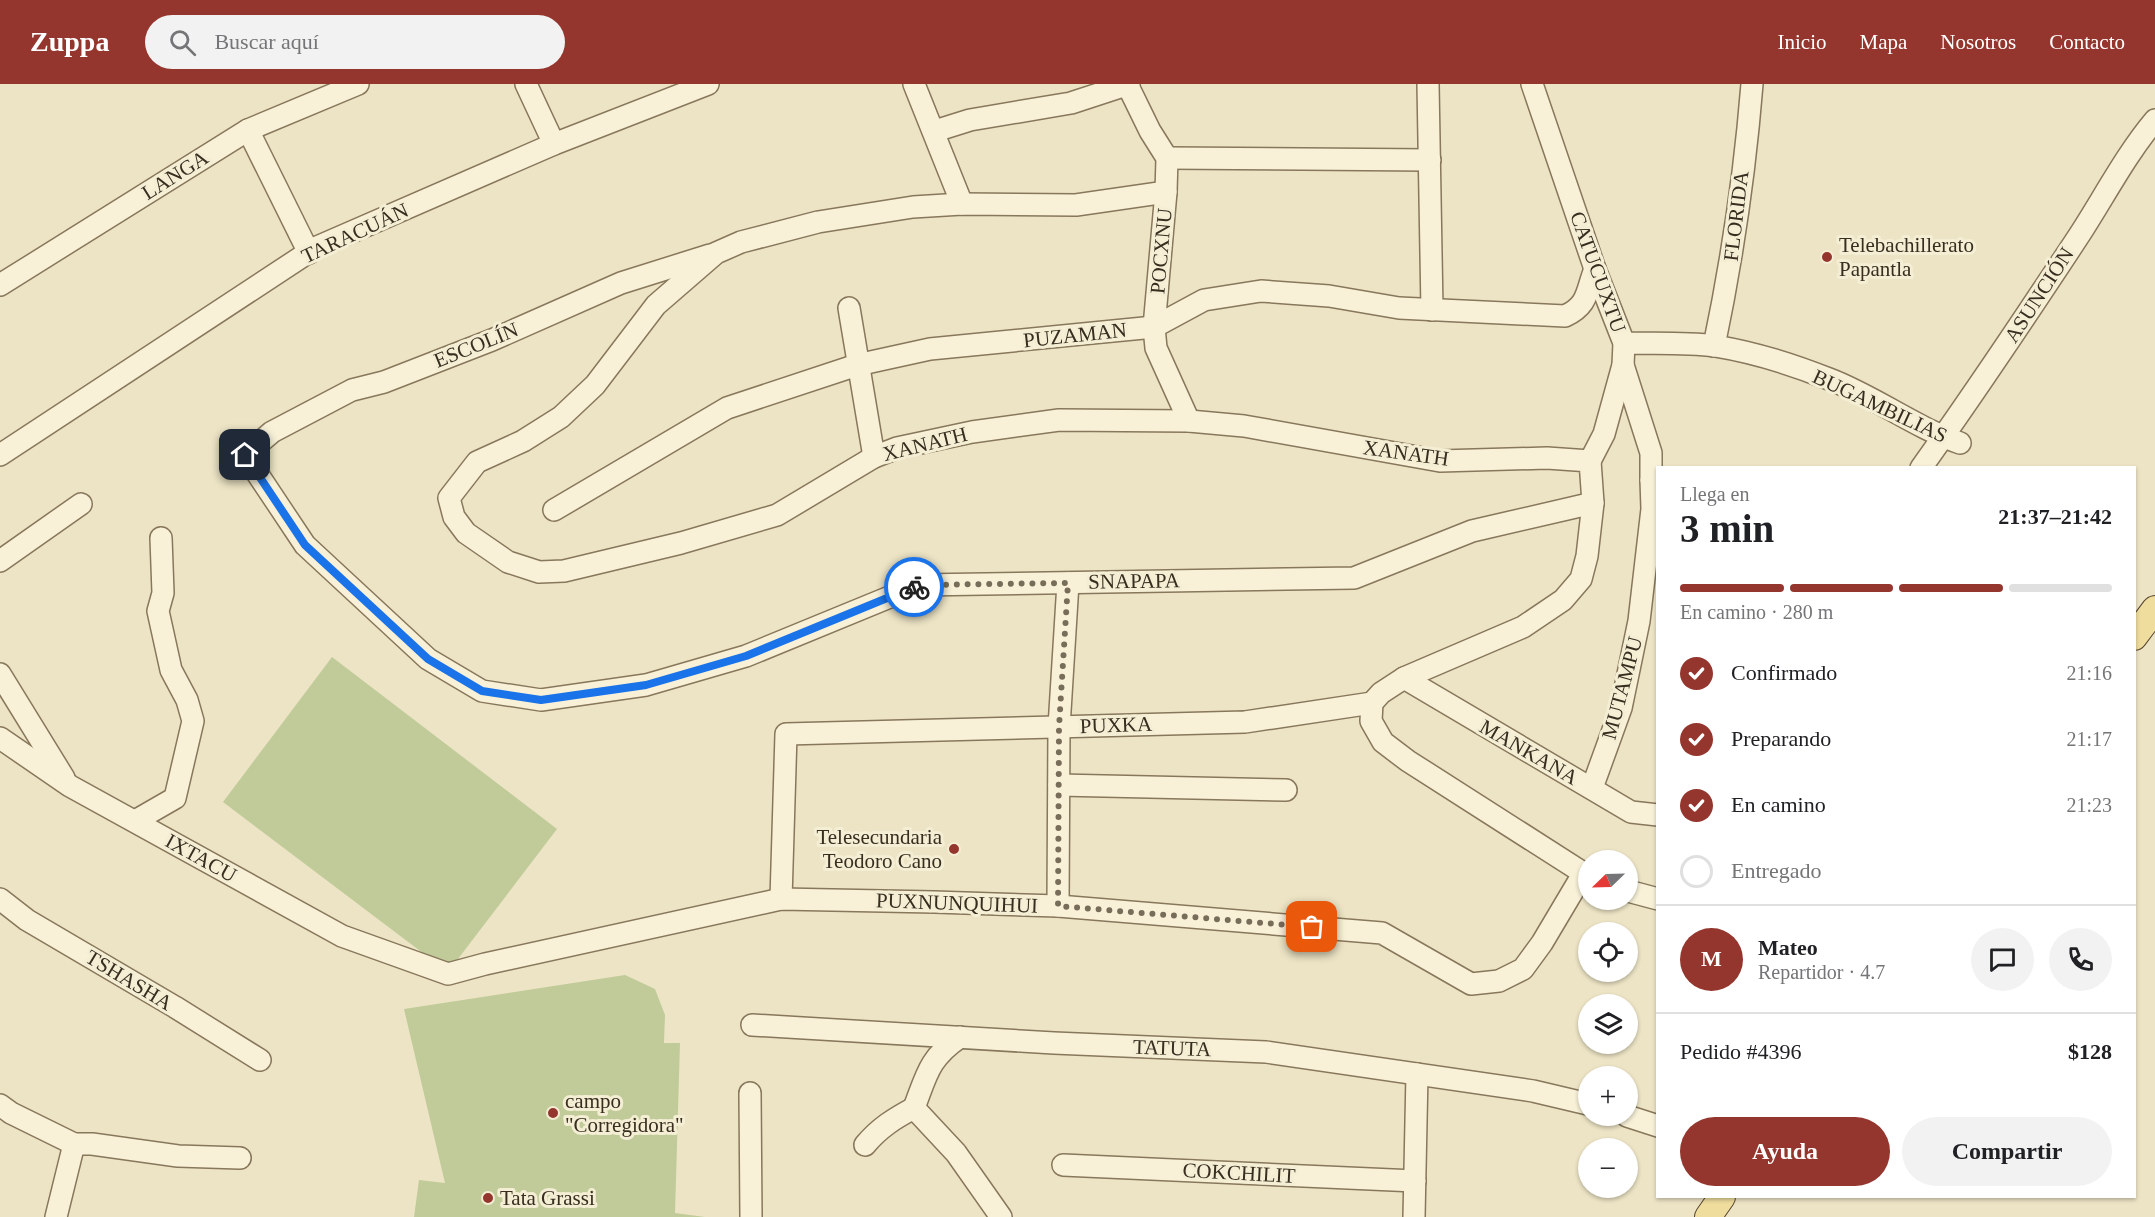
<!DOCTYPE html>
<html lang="es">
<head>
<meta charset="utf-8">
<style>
  body { margin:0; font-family:"Times New Roman",serif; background:#f2f2f2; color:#202124; height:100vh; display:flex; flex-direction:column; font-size:22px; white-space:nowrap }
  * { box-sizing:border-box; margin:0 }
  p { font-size:20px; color:#757577 }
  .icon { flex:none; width:33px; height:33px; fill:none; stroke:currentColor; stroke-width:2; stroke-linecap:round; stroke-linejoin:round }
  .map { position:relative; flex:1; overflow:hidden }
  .sheet { position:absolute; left:1656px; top:382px; width:480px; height:732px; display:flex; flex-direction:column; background:#fff; border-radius:0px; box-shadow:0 2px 4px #0004 }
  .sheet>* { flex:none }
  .needle { width:39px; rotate:247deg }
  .buttons { position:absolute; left:1578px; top:766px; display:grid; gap:12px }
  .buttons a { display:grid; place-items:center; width:60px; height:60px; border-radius:50%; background:#fff; box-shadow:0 2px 4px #0004; font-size:30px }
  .pin { position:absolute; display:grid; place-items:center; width:51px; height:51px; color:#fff; margin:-26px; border-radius:12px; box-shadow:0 3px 9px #0006 }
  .courier { position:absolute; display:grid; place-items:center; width:60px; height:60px; margin:-30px; border:4px solid #1a73e8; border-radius:50%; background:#fff; color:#222; box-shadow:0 2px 8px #0007 }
  .head em { font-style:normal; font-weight:700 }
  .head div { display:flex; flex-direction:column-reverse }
  .head { display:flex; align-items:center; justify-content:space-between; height:102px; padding:0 24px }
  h1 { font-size:39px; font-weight:700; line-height:45px }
  .bar { display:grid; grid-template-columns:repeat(4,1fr); gap:9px 6px; align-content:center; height:72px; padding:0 24px }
  .bar i { height:8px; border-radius:4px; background:#e0e0e0 }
  .bar .active { background:#94362d }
  .bar p { grid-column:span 4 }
  .line { display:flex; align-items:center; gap:15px; padding:0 24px; border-top:2px solid #e0e0e0 }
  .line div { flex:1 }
  .round { display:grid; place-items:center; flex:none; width:63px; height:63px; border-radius:32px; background:#f2f2f2 }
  ol { padding:0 24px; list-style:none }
  li { display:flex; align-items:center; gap:18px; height:66px }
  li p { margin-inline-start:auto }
  li .icon { padding:6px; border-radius:50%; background:#94362d; color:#fff; stroke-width:4 }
  li:last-child { color:#757577 }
  li i { width:33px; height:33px; border:3px solid #e0e0e0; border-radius:50% }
  .action { display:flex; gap:12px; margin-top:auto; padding:12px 24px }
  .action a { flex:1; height:69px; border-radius:36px; background:#94362d; color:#fff; font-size:24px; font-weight:700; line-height:69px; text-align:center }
  .action a+a { background:#f2f2f2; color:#202124 }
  header { display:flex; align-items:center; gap:36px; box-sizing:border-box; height:84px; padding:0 30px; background:#94362d; color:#fff }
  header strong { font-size:28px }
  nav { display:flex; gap:33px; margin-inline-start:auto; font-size:21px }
  .search { width:420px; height:54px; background:#f2f2f2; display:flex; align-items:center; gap:15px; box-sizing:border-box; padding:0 21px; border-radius:33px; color:#757577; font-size:22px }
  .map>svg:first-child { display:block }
</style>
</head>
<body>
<header>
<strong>Zuppa</strong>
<div class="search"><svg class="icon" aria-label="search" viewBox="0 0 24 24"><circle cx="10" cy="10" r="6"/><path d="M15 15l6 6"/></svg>Buscar aquí</div>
<nav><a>Inicio</a><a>Mapa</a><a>Nosotros</a><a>Contacto</a></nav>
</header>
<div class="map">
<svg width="2155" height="1133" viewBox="0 0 2155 1133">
  <rect width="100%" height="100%" fill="#ede4c5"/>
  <g fill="#c0cb99">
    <polygon points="332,573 557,745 448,888 223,718"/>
    <polygon points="625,891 655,905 665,931 664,959 680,959 675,1129 705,1133 414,1133 419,1096 445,1099 404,925"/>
  </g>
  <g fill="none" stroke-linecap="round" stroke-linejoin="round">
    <defs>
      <g id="minor">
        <polyline points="526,0 554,60"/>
        <polyline points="914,0 962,120"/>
        <polyline points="1127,0 1150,47 1167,74 1166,108 1154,243 1156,264 1189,337"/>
        <polyline points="1428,0 1432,226"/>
        <polyline points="1532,0 1595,185 1624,259 1623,281 1604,350 1590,377"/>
        <polyline points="248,46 309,169"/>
        <polyline points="935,47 970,36 1071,19 1129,0"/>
        <polyline points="1167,74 1430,76"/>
        <polyline points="1166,108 1076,121 962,120 913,123 818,138 741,158 716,169 656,221 595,301 561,333 523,357 477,378 449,414 454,433 466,449 508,478 539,488 564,487 681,459 777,431 874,373 897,364 972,348 1059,336 1189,337 1244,342 1440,377 1547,374 1590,377 1593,419 1587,472 1581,495 1563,516 1523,543 1404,594 1381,609 1372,619 1371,637 1383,658 1408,677 1588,792"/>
        <polyline points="710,171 621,199 492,256 384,298 352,306 272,348 245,371 305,461 428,575 482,607 541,616 646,601 746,572 919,501 1354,494 1472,447 1593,419"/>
        <polyline points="0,201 248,46 358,0"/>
        <polyline points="849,224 874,373"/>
        <path d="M1624,259C1654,260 1685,258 1715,262C1752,268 1794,281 1829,295C1874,312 1914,343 1960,359"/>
        <path d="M1714,262C1732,176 1745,88 1752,0"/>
        <polyline points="1623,281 1651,369 1651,396 1655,407"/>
        <polyline points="0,371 315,164 554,60 708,0"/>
        <path d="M1921,384C1976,307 2028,229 2080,150C2104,113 2127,69 2155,36"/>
        <path d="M554,426L727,324L857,281L930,265L1154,243L1204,216L1261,207L1329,212L1399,224L1565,232C1589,221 1586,207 1595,185"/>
        <polyline points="0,477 81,420"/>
        <polyline points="0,590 64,694"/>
        <polyline points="1404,594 1631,728 1658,731"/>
        <polyline points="0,654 70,702 342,852 448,890 485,880 781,815 934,818 1058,822 1382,849 1471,900 1499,897 1523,885 1542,859 1583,790"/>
        <polyline points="1059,701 1286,706"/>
        <polyline points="1592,704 1621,624 1639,537 1652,425 1651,396"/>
        <polyline points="135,737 175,714 193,637 187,616 171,586 158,527 163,509 161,454"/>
        <polyline points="1628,807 1658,815"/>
        <polyline points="0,815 27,836 175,923 260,976"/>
        <polyline points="781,815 786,650 1245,638 1372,619"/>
        <polyline points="1058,822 1059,643 1068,499"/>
        <polyline points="752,941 1054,959 1266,968 1533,1007 1588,1020"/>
        <polyline points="750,1009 751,1133"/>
        <polyline points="0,1021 11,1029 74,1060 92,1060 178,1072 240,1074"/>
        <polyline points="914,1024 956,1069 1001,1133"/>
        <path d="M914,1024C927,990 929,974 960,953"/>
        <polyline points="1627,1032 1658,1042"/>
        <path d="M865,1061C879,1044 895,1034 914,1024"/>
        <polyline points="1063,1081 1415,1097"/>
        <polyline points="56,1133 74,1060"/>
        <polyline points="1414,1133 1417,990"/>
      </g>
      <g id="major">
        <polyline points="2134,553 2155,525"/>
        <polyline points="1708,1133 1722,1113"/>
      </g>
    </defs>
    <use href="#minor" stroke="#87775b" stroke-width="24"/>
    <use href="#major" stroke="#55442f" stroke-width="28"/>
    <use href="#minor" stroke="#f8f1d8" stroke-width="21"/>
    <use href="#major" stroke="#efdd9e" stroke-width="26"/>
  </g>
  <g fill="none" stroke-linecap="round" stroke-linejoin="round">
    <polyline stroke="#776d59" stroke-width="6" stroke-dasharray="0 10.8" points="914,503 919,501 1068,499 1059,643 1058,822 1312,843"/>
    <polyline stroke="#1a73e8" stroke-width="8" points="245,371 305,461 428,575 482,607 541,616 646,601 746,572 914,503"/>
  </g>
  <g fill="#94362d" stroke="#f4eed4" stroke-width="2">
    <circle cx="1827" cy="173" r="6"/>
    <circle cx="954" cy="765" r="6"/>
    <circle cx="553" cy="1029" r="6"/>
    <circle cx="488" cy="1114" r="6"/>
  </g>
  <g text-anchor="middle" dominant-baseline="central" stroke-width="6" stroke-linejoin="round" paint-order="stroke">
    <g font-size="21" fill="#382d1f" stroke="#f4eed4">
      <text transform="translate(175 91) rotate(-32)">LANGA</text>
      <text transform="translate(1736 132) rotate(-83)">FLORIDA</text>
      <text transform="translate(355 149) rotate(-25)">TARACUÁN</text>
      <text transform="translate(1161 167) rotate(-85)">POCXNU</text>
      <text transform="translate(1598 188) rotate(70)">CATUCUXTU</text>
      <text transform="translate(2039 211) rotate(-57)">ASUNCIÓN</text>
      <text transform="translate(1075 251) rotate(-6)">PUZAMAN</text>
      <text transform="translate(476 261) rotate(-22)">ESCOLÍN</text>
      <text transform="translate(1880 322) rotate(25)">BUGAMBILIAS</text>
      <text transform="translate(925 360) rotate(-14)">XANATH</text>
      <text transform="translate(1406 369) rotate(8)">XANATH</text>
      <text transform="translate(1134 497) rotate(-1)">SNAPAPA</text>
      <text transform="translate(1622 604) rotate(-75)">MUTAMPU</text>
      <text transform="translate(1116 641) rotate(-2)">PUXKA</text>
      <text transform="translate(1529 668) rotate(30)">MANKANA</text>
      <text transform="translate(201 774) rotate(29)">IXTACU</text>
      <text transform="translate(957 819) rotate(2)">PUXNUNQUIHUI</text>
      <text transform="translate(129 896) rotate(31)">TSHASHA</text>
      <text transform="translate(1172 964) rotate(2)">TATUTA</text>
      <text transform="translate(1239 1089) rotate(3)">COKCHILIT</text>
    </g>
    <g font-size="21" fill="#382d1f" stroke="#f4eed4" text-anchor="start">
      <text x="1839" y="161">Telebachillerato<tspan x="1839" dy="24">Papantla</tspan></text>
      <text x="942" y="753" text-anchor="end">Telesecundaria<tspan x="942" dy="24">Teodoro Cano</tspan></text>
      <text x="565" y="1017">campo<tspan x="565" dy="24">"Corregidora"</tspan></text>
      <text x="500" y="1114">Tata Grassi</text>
    </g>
  </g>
</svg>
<div class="buttons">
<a><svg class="needle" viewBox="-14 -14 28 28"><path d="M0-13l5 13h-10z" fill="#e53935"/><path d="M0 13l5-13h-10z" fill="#757577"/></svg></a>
<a><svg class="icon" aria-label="locate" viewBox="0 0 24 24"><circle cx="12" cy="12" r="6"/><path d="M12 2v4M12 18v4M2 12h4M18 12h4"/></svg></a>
<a><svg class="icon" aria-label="layers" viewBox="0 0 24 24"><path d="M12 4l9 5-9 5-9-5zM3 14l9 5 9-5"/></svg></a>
<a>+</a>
<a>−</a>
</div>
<div class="pin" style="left:1312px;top:843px;background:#ea580c"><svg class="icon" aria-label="bag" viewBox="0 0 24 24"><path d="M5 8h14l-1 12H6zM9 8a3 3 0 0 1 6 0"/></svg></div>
<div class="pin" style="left:245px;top:371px;background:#1f2937"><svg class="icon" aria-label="home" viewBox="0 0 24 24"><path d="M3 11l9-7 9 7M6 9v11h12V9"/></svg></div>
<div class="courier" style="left:914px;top:503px"><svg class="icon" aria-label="bike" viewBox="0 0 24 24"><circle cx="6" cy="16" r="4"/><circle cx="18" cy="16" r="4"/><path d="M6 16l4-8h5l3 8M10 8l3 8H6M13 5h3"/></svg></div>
<section class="sheet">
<div class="head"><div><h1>3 min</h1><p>Llega en</p></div><em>21:37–21:42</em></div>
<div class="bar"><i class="active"></i><i class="active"></i><i class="active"></i><i></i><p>En camino · 280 m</p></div>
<ol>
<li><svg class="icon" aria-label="check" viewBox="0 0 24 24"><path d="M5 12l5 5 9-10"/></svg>Confirmado<p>21:16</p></li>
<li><svg class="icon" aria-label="check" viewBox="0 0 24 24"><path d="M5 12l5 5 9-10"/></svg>Preparando<p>21:17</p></li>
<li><svg class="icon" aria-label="check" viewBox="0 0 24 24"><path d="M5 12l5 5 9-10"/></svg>En camino<p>21:23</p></li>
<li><i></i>Entregado</li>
</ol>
<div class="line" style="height:108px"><b class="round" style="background:#94362d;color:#fff">M</b><div><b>Mateo</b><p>Repartidor · 4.7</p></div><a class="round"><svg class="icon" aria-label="chat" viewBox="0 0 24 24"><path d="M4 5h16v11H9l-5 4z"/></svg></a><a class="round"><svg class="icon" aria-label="phone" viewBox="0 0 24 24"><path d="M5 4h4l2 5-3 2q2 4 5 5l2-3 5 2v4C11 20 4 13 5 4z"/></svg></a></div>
<div class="line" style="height:78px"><div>Pedido #4396</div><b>$128</b></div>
<div class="action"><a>Ayuda</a><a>Compartir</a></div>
</section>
</div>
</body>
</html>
